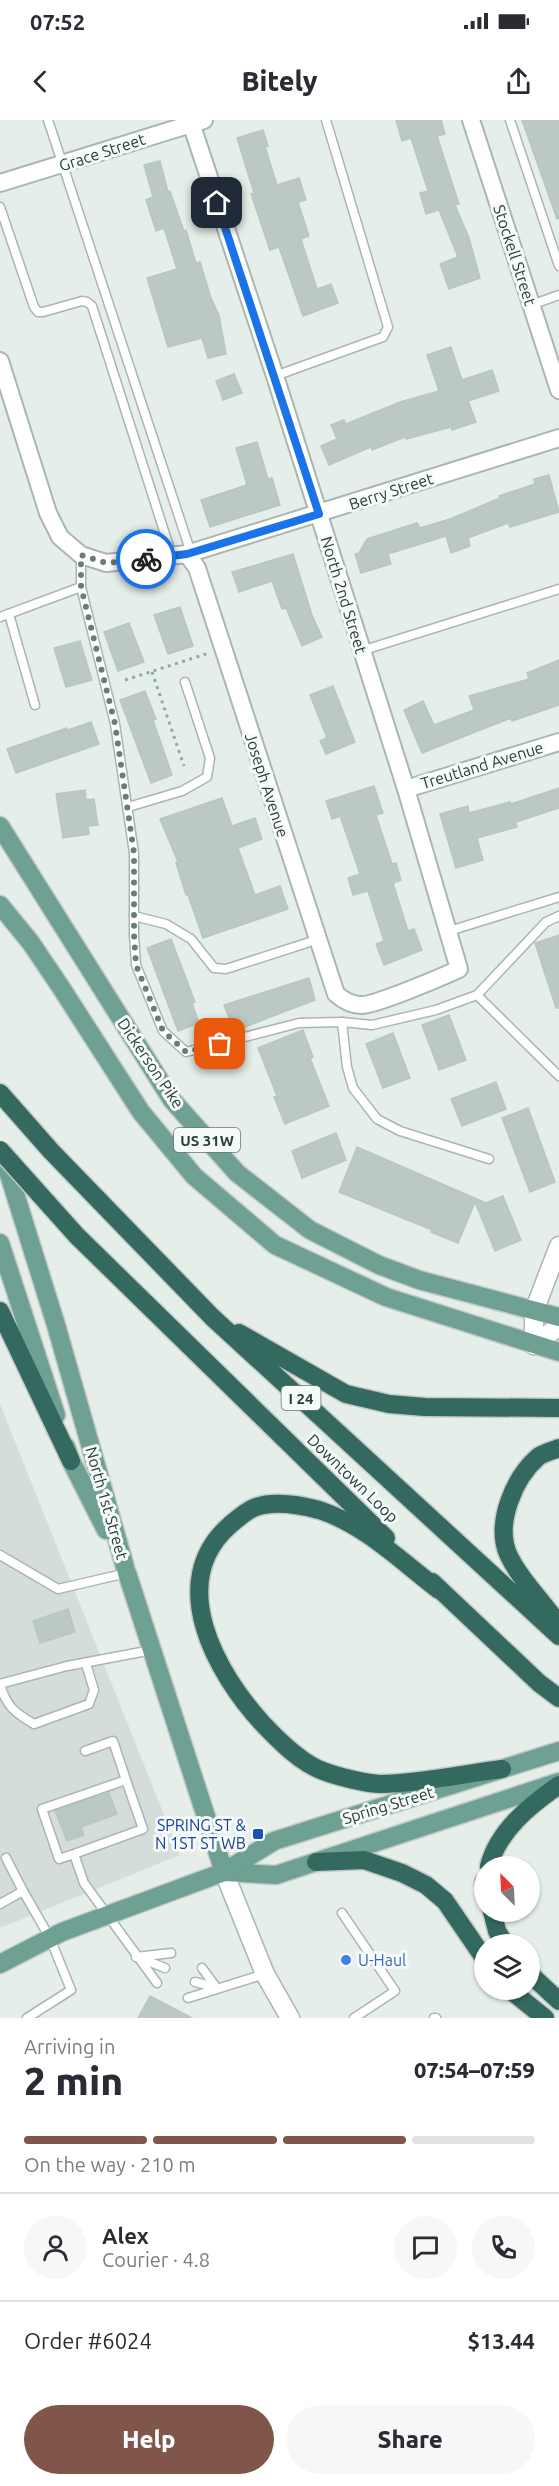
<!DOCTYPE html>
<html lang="en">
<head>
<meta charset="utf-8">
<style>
  body { margin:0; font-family:Ubuntu,sans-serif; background:#f7f7f7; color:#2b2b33; height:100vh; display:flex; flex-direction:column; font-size:22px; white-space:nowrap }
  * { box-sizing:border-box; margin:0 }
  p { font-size:20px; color:#7c7c81 }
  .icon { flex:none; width:33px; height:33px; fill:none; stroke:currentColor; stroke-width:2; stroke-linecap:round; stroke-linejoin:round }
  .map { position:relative; height:1898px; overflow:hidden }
  .panel { display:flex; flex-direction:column; background:#fff; flex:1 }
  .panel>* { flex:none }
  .needle { width:39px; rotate:336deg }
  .buttons { position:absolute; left:474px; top:1736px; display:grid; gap:12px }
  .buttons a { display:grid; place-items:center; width:66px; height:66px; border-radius:50%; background:#fff; box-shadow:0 2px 4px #0004; font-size:30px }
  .pin { position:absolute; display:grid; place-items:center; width:51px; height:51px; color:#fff; margin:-26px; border-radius:12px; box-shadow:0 3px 9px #0006 }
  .courier { position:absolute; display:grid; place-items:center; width:60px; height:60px; margin:-30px; border:4px solid #1a73e8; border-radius:50%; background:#fff; color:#222; box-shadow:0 2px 8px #0007 }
  .head em { font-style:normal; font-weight:800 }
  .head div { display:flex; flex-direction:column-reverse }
  .head { display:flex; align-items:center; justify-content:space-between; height:102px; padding:0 24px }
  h1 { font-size:39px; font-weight:800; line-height:45px }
  .bar { display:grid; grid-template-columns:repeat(4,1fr); gap:9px 6px; align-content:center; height:72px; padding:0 24px }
  .bar i { height:8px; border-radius:4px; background:#e1e1e2 }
  .bar .active { background:#80564b }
  .bar p { grid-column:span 4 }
  .line { display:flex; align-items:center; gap:15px; padding:0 24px; border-top:2px solid #e1e1e2 }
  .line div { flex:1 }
  .round { display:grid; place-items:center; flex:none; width:63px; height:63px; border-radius:32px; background:#f7f7f7 }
  .button { display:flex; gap:12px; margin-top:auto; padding:12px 24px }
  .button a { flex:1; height:69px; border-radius:36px; background:#80564b; color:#fff; font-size:24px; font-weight:800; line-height:69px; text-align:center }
  .button a+a { background:#f7f7f7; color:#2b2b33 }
  .status { display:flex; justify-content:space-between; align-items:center; height:42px; padding:0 30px; background:#fff; direction:ltr }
  .status svg { height:16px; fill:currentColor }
  header { display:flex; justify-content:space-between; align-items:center; height:78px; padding:0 24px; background:#fff; font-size:27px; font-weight:800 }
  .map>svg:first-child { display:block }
</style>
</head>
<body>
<div class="status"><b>07:52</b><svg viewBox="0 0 49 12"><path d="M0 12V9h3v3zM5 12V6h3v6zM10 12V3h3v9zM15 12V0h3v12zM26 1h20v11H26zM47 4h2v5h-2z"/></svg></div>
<header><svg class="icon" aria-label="back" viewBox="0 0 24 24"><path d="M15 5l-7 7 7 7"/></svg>Bitely<svg class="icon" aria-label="share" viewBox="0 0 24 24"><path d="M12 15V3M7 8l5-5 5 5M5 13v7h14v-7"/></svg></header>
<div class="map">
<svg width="559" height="1898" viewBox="0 0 559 1898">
  <rect width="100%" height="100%" fill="#e6eeea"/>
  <polygon fill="#d4ddd9" points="0,1284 180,1735 0,1808"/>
  <g fill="#bbc8c3" stroke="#b8c7c1" stroke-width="1.5">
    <polygon points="396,0 441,0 445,14 437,16 459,84 455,85 469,118 480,158 449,169 440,144 458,137 439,90 426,94 420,73 428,71 411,18 402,21"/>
    <polygon points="522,0 559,0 559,98 557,99"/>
    <polygon points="263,10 268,26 265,27 277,65 299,58 306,80 298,82 309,116 301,119 317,169 331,164 338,183 303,196 279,127 270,130 251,74 254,73 237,18"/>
    <polygon points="160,41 168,72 170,71 184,111 186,110 196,143 200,142 211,178 219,195 226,234 208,238 202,218 168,227 147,158 177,149 164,108 156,111 146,80 153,77 144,45"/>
    <polygon points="451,227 462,260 492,250 499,271 468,281 476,302 452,310 451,307 406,319 405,317 372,330 371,327 329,345 321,326 337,319 331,305 344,300 346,304 400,282 439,271 427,235"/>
    <polygon points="234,254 242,273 223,280 216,261"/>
    <polygon points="257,322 268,359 272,358 280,385 210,407 201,380 247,365 236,328"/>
    <polygon points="549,355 559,392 510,407 508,403 468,418 470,426 451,433 446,416 388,434 391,444 361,453 355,434 359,433 367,419 417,403 420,408 450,399 500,378 499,376 535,364 534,359"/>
    <polygon points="293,434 312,495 322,517 302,526 286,488 282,489 272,461 239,472 232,452"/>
    <polygon points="180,487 193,526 168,534 154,495"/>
    <polygon points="129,503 144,542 118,551 104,512"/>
    <polygon points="80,521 92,560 66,567 54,528"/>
    <polygon points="559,540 559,585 512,601 511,598 422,633 404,590 423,581 434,605 474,590 469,576 529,559 527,553"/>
    <polygon points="333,566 355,622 326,634 320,621 327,618 310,575"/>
    <polygon points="145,571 156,599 153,600 172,655 151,663 120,580"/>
    <polygon points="91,602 99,624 16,653 7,629 67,608 68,610"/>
    <polygon points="374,666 383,693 376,695 392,744 396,743 401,760 393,763 408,811 414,809 422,830 384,845 376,824 384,821 368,771 353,775 348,758 360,754 340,696 332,699 326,681"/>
    <polygon points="559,668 559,688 516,702 517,707 477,718 483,740 456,748 440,694 468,686 469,693 510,682 511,684"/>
    <polygon points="85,670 86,680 94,679 98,705 88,706 89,714 63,718 56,674"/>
    <polygon points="222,678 232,706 255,698 262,719 238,728 255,775 280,766 288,789 203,818 188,775 186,775 176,743 178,742 160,699"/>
    <polygon points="559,815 559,888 556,888 535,823"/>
    <polygon points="171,819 195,882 192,883 199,903 178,911 147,828"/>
    <polygon points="309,858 315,880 234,911 224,885"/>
    <polygon points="449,895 466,940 439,950 422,905"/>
    <polygon points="303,910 313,937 310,938 329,986 285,1004 274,977 277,976 258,928"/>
    <polygon points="393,913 410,958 383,968 366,924"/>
    <polygon points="496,962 506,989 462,1006 451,979"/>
    <polygon points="528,988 555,1062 530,1072 502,998"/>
    <polygon points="336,1013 346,1040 302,1058 292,1031"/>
    <polygon points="357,1027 486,1083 503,1076 521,1120 495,1131 475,1082 458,1123 431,1112 432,1110 339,1072"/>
    <polygon points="68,1489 75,1512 40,1523 33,1501"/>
    <polygon points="109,1673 117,1694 81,1707 84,1715 67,1721 55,1691"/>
    <polygon points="150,1876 192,1898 138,1898"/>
  </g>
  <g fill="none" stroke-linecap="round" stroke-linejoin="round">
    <defs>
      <g id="service">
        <polyline points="48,0 191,433"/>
        <polyline points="510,0 559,146"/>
        <polyline points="0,87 34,187 38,192 43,192 82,181 87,182 92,186 172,436"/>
        <polyline points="531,185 559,175"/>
        <polyline points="275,256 383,217 388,207 326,0"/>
        <polyline points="81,435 81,467 115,604 134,733 134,815 136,845 163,911 186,932 299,903 342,902 372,905 436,890 477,875 546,802 559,796"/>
        <polyline points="9,494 35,585"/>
        <polyline points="0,497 81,467"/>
        <polyline points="361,531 559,469"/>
        <polyline points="128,687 182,671 207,657 210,638 185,562"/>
        <polyline points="134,796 166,804 191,819 214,848 226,849 316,820"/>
        <polyline points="446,812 559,777"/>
        <polyline points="477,875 559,956"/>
        <polyline points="342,902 347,947 353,968 377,999 400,1011 489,1039"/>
        <polyline points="0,1435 58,1469 127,1453"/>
        <path d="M86,1544L94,1570L89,1584L34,1604C15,1593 6,1586 0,1564L67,1546L152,1530"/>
        <polyline points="85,1631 113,1621 126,1660"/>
        <polyline points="74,1734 59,1739 42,1689 126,1660 143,1709 74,1734 84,1763 157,1863"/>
        <polyline points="23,1771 50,1818 71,1870 27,1898"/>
        <polyline points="0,1784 23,1771 6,1738"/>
        <polyline points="342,1793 395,1871 354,1898"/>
        <polyline points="136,1837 171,1833"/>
        <polyline points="140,1838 165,1848"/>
        <polyline points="202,1848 216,1867"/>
        <polyline points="195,1862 215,1867"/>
        <polyline points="188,1878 265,1854"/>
        <polyline points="434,1898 436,1898"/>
      </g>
      <g id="minor">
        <polyline points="471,0 559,270"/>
        <polyline points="0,63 204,0"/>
        <polyline points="0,241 48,393 60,417 81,435 106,443 187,434 559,318"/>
        <path d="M187,434L197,448L336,874C343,880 352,885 361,885C374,886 444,856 459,849L406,669L275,256L190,0"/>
        <polyline points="406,669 559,622"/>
      </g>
      <g id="tertiary">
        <polyline points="534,1225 534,1191 559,1126"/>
        <polyline points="534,1225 559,1206"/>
        <polyline points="224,1752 265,1854 290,1898"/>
      </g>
      <g id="primary">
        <polyline points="0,706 172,980 237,1053 310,1110 379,1145 419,1160 559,1197"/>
        <polyline points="0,785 31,823 60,866 141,992 194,1056 275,1125 386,1177 559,1232"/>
        <polyline points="2,1032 56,1205 125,1447"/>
        <polyline points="0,1123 56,1295"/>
        <polyline points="66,1327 71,1341 106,1410"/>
        <polyline points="127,1453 224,1752"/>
        <polyline points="224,1752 276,1755 559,1662"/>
        <polyline points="0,1844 62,1812 224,1752 274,1721 559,1631"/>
      </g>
      <g id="motorway">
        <polyline points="0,973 51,1031 212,1197 559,1516"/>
        <polyline points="77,1116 386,1418"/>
        <polyline points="0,1191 71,1341"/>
        <polyline points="239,1213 346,1274 389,1284 425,1287 559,1288"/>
        <path d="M559,1328C552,1331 543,1333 538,1337C514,1358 495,1403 508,1434C520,1460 543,1481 559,1505"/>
        <polyline points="432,1462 539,1563 559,1578"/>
        <path d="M439,1470C402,1442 364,1404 319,1390C300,1385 274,1381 256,1387C247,1390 237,1399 230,1405C165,1462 216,1553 263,1604C279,1621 301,1643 323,1651C336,1656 367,1664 381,1664C421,1663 462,1654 502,1649"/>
        <polyline points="316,1742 364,1740 402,1753 426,1765 445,1781 484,1838"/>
        <path d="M489,1746C498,1711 530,1685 559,1665"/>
        <polyline points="484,1762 484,1765"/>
        <polyline points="492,1791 497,1811 505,1824"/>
        <polyline points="530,1854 559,1881"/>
        <polyline points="509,1869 545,1898"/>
      </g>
    </defs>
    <use href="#service" stroke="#a9b6b1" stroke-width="11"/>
    <use href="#minor" stroke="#a9b6b1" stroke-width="20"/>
    <use href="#tertiary" stroke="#a9b6b1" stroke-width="21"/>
    <use href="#primary" stroke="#c2c9c7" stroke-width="21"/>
    <use href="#motorway" stroke="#c2c9c7" stroke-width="21"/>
    <g stroke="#88afa4" stroke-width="3" stroke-dasharray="3 4.5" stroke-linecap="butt">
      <polyline points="152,552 184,646"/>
      <polyline points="125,560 209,533"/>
    </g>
    <use href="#service" stroke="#fff" stroke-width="8"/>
    <use href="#minor" stroke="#fff" stroke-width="16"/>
    <use href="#tertiary" stroke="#fff" stroke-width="18"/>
    <use href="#primary" stroke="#6ea094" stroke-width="18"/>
    <use href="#motorway" stroke="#33695f" stroke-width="18"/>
    <defs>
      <polyline id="motorway-bridge" points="0,1030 77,1116"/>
    </defs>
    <use href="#motorway-bridge" stroke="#c2c9c7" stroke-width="21" stroke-linecap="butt"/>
    <use href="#motorway-bridge" stroke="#33695f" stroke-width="18"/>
  </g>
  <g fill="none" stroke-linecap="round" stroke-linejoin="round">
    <polyline stroke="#697c76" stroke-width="6" stroke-dasharray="0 10.8" points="146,439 106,443 81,435 81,467 115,604 134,733 134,815 136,845 163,911 186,932 220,924"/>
    <polyline stroke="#1a73e8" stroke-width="8" points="146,439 187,434 319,394 217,83"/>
  </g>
  <rect fill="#1a4fb4" stroke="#f6faf8" stroke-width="2" x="252" y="1708" width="12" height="12" rx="3"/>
  <circle fill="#3f7fe0" stroke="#f6faf8" stroke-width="2" cx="346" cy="1840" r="6"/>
  <g text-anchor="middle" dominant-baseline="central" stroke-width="6" stroke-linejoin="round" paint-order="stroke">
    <g fill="#f6faf8" stroke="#647772" stroke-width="1.5">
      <rect x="174" y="1008" width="66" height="24" rx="4.5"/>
      <rect x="281.5" y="1266" width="39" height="24" rx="4.5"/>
    </g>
    <g font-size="15" font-weight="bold" fill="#263f38">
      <text x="207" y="1020">US 31W</text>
      <text x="301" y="1278">I 24</text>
    </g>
    <g font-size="16" fill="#263f38" stroke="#f6faf8">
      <text transform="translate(102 32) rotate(-18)">Grace Street</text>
      <text transform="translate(515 135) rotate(72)">Stockell Street</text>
      <text transform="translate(391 371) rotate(-18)">Berry Street</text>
      <text transform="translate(344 475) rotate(73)">North 2nd Street</text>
      <text transform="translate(482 645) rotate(-17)">Treutland Avenue</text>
      <text transform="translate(267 665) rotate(72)">Joseph Avenue</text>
      <text transform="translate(151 943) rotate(56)">Dickerson Pike</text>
      <text transform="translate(353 1358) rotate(44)">Downtown Loop</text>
      <text transform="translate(107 1383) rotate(74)">North 1st Street</text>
      <text transform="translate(388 1685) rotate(-17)">Spring Street</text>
    </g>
    <g font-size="16" fill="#164399" stroke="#f6faf8" text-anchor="end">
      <text x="246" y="1705">SPRING ST &amp;<tspan x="246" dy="18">N 1ST ST WB</tspan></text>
    </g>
    <g font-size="16" fill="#366cbe" stroke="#f6faf8" text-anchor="start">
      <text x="358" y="1840">U-Haul</text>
    </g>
  </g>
</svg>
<div class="buttons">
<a><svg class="needle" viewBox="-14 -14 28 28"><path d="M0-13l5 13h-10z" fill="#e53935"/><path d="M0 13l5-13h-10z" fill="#7c7c81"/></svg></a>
<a><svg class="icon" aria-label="layers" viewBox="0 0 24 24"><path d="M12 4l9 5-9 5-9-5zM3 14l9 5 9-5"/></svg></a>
</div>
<div class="pin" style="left:220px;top:924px;background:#ea580c"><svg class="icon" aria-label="bag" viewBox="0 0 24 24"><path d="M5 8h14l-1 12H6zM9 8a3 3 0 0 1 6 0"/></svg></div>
<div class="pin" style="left:217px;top:83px;background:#1f2937"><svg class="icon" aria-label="home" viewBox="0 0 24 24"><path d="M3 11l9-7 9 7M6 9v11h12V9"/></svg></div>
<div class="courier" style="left:146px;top:439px"><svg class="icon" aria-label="bike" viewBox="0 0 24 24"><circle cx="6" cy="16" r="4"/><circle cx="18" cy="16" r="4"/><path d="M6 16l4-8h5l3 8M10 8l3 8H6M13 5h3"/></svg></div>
</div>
<section class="panel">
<div class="head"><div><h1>2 min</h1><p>Arriving in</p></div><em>07:54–07:59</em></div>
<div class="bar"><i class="active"></i><i class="active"></i><i class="active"></i><i></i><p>On the way · 210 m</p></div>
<div class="line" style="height:108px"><a class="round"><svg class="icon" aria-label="person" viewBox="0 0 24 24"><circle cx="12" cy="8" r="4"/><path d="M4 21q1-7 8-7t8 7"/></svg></a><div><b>Alex</b><p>Courier · 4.8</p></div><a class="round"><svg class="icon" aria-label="chat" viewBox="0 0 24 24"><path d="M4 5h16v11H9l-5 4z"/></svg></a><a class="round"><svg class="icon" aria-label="phone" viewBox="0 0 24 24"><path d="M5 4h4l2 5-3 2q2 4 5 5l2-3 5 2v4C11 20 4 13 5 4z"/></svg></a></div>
<div class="line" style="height:78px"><div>Order #6024</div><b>$13.44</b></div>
<div class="button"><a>Help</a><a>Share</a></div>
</section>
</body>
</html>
